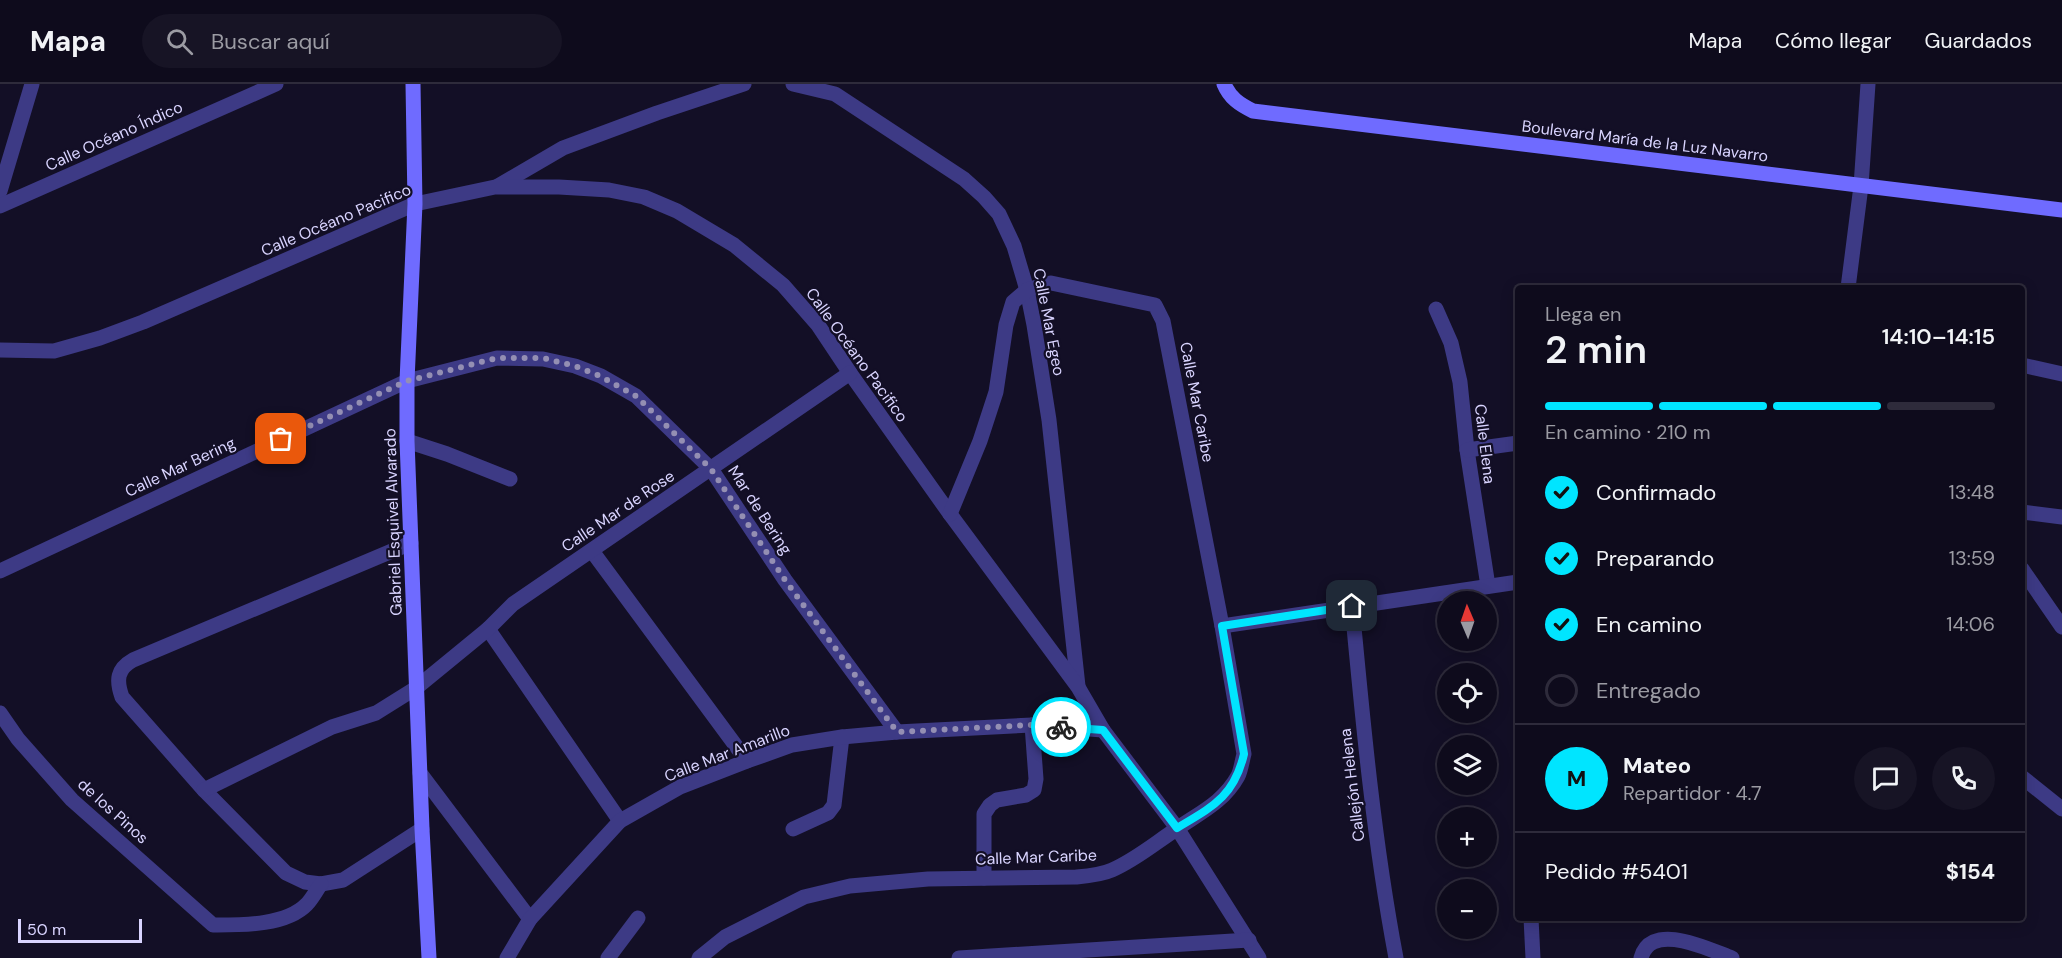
<!DOCTYPE html>
<html lang="es">
<head>
<meta charset="utf-8">
<style>
  body { margin:0; font-family:"DM Sans",sans-serif; background:#171425; color:#f1f3f6; height:100vh; display:flex; flex-direction:column; font-size:22px; white-space:nowrap }
  * { box-sizing:border-box; margin:0 }
  p { font-size:20px; color:#9b9ba3 }
  .icon { flex:none; width:33px; height:33px; fill:none; stroke:currentColor; stroke-width:2; stroke-linecap:round; stroke-linejoin:round }
  .map { position:relative; flex:1; overflow:hidden }
  .details { position:absolute; left:1515px; top:201px; width:510px; height:636px; display:flex; flex-direction:column; background:#0e0b1c; border-radius:6px; box-shadow:0 3px 15px #0003,0 0 0 2px #2e2b3b }
  .details>* { flex:none }
  .needle { width:39px; rotate:358deg }
  .tools { position:absolute; left:1437px; top:507px; display:grid; gap:12px }
  .tools a { display:grid; place-items:center; width:60px; height:60px; border-radius:50%; background:#0e0b1c; box-shadow:0 3px 15px #0003,0 0 0 2px #2e2b3b; font-size:30px }
  .scale { position:absolute; left:18px; bottom:15px; width:124px; box-sizing:border-box; padding-left:6px; border:3px solid #d9d4ff; border-top:0; font-size:16px; line-height:21px; white-space:nowrap; color:#d9d4ff; -webkit-text-stroke:4px #130f26; paint-order:stroke }
  .pin { position:absolute; display:grid; place-items:center; width:51px; height:51px; color:#fff; margin:-26px; border-radius:12px; box-shadow:0 3px 9px #0006 }
  .courier { position:absolute; display:grid; place-items:center; width:60px; height:60px; margin:-30px; border:4px solid #00e5ff; border-radius:50%; background:#fff; color:#222; box-shadow:0 2px 8px #0007 }
  .headline em { font-style:normal; font-weight:600 }
  .headline div { display:flex; flex-direction:column-reverse }
  .headline { display:flex; align-items:center; justify-content:space-between; height:102px; padding:0 30px }
  h1 { font-size:39px; font-weight:600; line-height:45px }
  .bar { display:grid; grid-template-columns:repeat(4,1fr); gap:9px 6px; align-content:center; height:72px; padding:0 30px }
  .bar i { height:8px; border-radius:4px; background:#2e2b3b }
  .bar .current { background:#00e5ff }
  .bar p { grid-column:span 4 }
  .line { display:flex; align-items:center; gap:15px; padding:0 30px; border-top:2px solid #2e2b3b }
  .line div { flex:1 }
  .round { display:grid; place-items:center; flex:none; width:63px; height:63px; border-radius:32px; background:#171425 }
  ol { padding:0 30px; list-style:none }
  li { display:flex; align-items:center; gap:18px; height:66px }
  li p { margin-inline-start:auto }
  li .icon { padding:6px; border-radius:50%; background:#00e5ff; color:#111; stroke-width:4 }
  li:last-child { color:#9b9ba3 }
  li i { width:33px; height:33px; border:3px solid #2e2b3b; border-radius:50% }
  header { display:flex; align-items:center; gap:36px; box-sizing:border-box; height:84px; padding:0 30px; background:#0e0b1c; border-bottom:2px solid #2e2b3b }
  header strong { font-size:28px }
  nav { display:flex; gap:33px; margin-inline-start:auto; font-size:21px }
  .search { width:420px; height:54px; background:#171425; display:flex; align-items:center; gap:15px; box-sizing:border-box; padding:0 21px; border-radius:33px; color:#9b9ba3; font-size:22px }
  .map>svg:first-child { display:block }
</style>
</head>
<body>
<header>
<strong>Mapa</strong>
<div class="search"><svg class="icon" aria-label="search" viewBox="0 0 24 24"><circle cx="10" cy="10" r="6"/><path d="M15 15l6 6"/></svg>Buscar aquí</div>
<nav><a>Mapa</a><a>Cómo llegar</a><a>Guardados</a></nav>
</header>
<div class="map">
<svg width="2062" height="874" viewBox="0 0 2062 874">
  <rect width="100%" height="100%" fill="#130f26"/>
  <g fill="none" stroke-linecap="round" stroke-linejoin="round">
    <g stroke="#3d3a85" stroke-width="15">
      <polyline points="793,0 835,10 964,95 984,113 999,130 1014,162 1027,206 1034,241 1049,336 1078,602"/>
      <polyline points="498,102 563,64 657,29 744,0"/>
      <polyline points="0,107 32,0"/>
      <polyline points="0,122 276,0"/>
      <polyline points="1848,204 1861,102 1868,0"/>
      <polyline points="1436,225 1451,259 1460,298 1467,366 1488,502"/>
      <polyline points="0,266 54,267 100,254 143,238 415,120 495,103 559,103 609,106 644,113 677,127 734,161 783,201 818,241 850,289 950,430 1078,603 1103,646 1177,744 1259,874"/>
      <polyline points="2022,281 2062,290"/>
      <polyline points="407,357 447,370 510,395"/>
      <polyline points="1467,366 1518,359"/>
      <polyline points="2022,428 2062,433"/>
      <path d="M411,459L133,576C117,585 116,596 122,613L204,706L286,789L305,798L321,800L343,796L422,745"/>
      <polyline points="592,467 747,677"/>
      <polyline points="2022,485 2062,543"/>
      <polyline points="0,487 407,297 497,274 543,275 575,282 601,292 636,312 711,385 785,496 897,648"/>
      <path d="M1352,522C1363,640 1374,758 1396,874"/>
      <polyline points="1222,542 1518,498"/>
      <polyline points="488,545 620,737"/>
      <path d="M0,629L18,655L72,716L213,841C241,841 286,842 307,820C312,815 316,807 321,800"/>
      <polyline points="420,689 530,835"/>
      <polyline points="2022,693 2062,725"/>
      <polyline points="204,706 332,643 376,629 416,604 488,545 513,520 850,289"/>
      <polyline points="793,745 828,729 834,721 842,653"/>
      <polyline points="984,794 984,730 990,721 997,716 1026,711 1034,706 1036,695 1032,641"/>
      <polyline points="1531,834 1533,874"/>
      <polyline points="507,874 530,835 620,737 680,703 747,677 792,661 842,653 897,648 1032,641 1103,646"/>
      <polyline points="608,874 638,834"/>
      <path d="M699,874L725,853L804,813L850,802L928,795L1076,793C1088,792 1101,791 1112,786C1135,776 1154,760 1175,746C1199,729 1223,719 1238,692C1241,686 1242,677 1244,670L1222,542L1163,237L1155,221L1051,199L1027,206L1013,218L1006,241L996,308L980,357L950,430"/>
      <polyline points="959,874 1249,856"/>
      <path d="M1641,874C1651,836 1710,866 1732,874"/>
    </g>
    <g stroke="#6f6bff" stroke-width="15">
      <polyline points="413,0 415,120 407,297 407,357 422,745 429,874"/>
      <path d="M1224,0C1230,14 1239,20 1253,27L2062,126"/>
    </g>
  </g>
  <g fill="none" stroke-linecap="round" stroke-linejoin="round">
    <polyline stroke="#948fb3" stroke-width="6" stroke-dasharray="0 10.8" points="281,355 407,297 497,274 543,274 575,282 600,292 636,312 711,385 785,496 897,648 1032,641 1061,643"/>
    <path stroke="#00e5ff" stroke-width="8" d="M1061,643L1103,646L1177,744C1212,723 1234,713 1244,670L1222,542L1352,522"/>
  </g>
  <g text-anchor="middle" dominant-baseline="central" stroke-width="4.5" stroke-linejoin="round" paint-order="stroke">
    <g font-size="16" fill="#d9d4ff" stroke="#130f26">
      <text transform="translate(114 52) rotate(-24)">Calle Océano Índico</text>
      <text transform="translate(1645 57) rotate(7)">Boulevard María de la Luz Navarro</text>
      <text transform="translate(336 136) rotate(-23)">Calle Océano Pacifico</text>
      <text transform="translate(1049 238) rotate(79)">Calle Mar Egeo</text>
      <text transform="translate(857 271) rotate(54)">Calle Océano Pacifico</text>
      <text transform="translate(1197 318) rotate(79)">Calle Mar Caribe</text>
      <text transform="translate(1485 360) rotate(83)">Calle Elena</text>
      <text transform="translate(180 383) rotate(-25)">Calle Mar Bering</text>
      <text transform="translate(760 426) rotate(57)">Mar de Bering</text>
      <text transform="translate(618 427) rotate(-34)">Calle Mar de Rose</text>
      <text transform="translate(393 438) rotate(-92)">Gabriel Esquivel Alvarado</text>
      <text transform="translate(727 669) rotate(-21)">Calle Mar Amarillo</text>
      <text transform="translate(1352 701) rotate(-97)">Callejón Helena</text>
      <text transform="translate(113 727) rotate(42)">de los Pinos</text>
      <text transform="translate(1036 773) rotate(-2)">Calle Mar Caribe</text>
    </g>
  </g>
</svg>
<div class="tools">
<a><svg class="needle" viewBox="-14 -14 28 28"><path d="M0-13l5 13h-10z" fill="#e53935"/><path d="M0 13l5-13h-10z" fill="#9b9ba3"/></svg></a>
<a><svg class="icon" aria-label="locate" viewBox="0 0 24 24"><circle cx="12" cy="12" r="6"/><path d="M12 2v4M12 18v4M2 12h4M18 12h4"/></svg></a>
<a><svg class="icon" aria-label="layers" viewBox="0 0 24 24"><path d="M12 4l9 5-9 5-9-5zM3 14l9 5 9-5"/></svg></a>
<a>+</a>
<a>−</a>
</div>
<div class="scale">50 m</div>
<div class="pin" style="left:281px;top:355px;background:#ea580c"><svg class="icon" aria-label="bag" viewBox="0 0 24 24"><path d="M5 8h14l-1 12H6zM9 8a3 3 0 0 1 6 0"/></svg></div>
<div class="pin" style="left:1352px;top:522px;background:#1f2937"><svg class="icon" aria-label="home" viewBox="0 0 24 24"><path d="M3 11l9-7 9 7M6 9v11h12V9"/></svg></div>
<div class="courier" style="left:1061px;top:643px"><svg class="icon" aria-label="bike" viewBox="0 0 24 24"><circle cx="6" cy="16" r="4"/><circle cx="18" cy="16" r="4"/><path d="M6 16l4-8h5l3 8M10 8l3 8H6M13 5h3"/></svg></div>
<section class="details">
<div class="headline"><div><h1>2 min</h1><p>Llega en</p></div><em>14:10–14:15</em></div>
<div class="bar"><i class="current"></i><i class="current"></i><i class="current"></i><i></i><p>En camino · 210 m</p></div>
<ol>
<li><svg class="icon" aria-label="check" viewBox="0 0 24 24"><path d="M5 12l5 5 9-10"/></svg>Confirmado<p>13:48</p></li>
<li><svg class="icon" aria-label="check" viewBox="0 0 24 24"><path d="M5 12l5 5 9-10"/></svg>Preparando<p>13:59</p></li>
<li><svg class="icon" aria-label="check" viewBox="0 0 24 24"><path d="M5 12l5 5 9-10"/></svg>En camino<p>14:06</p></li>
<li><i></i>Entregado</li>
</ol>
<div class="line" style="height:108px"><b class="round" style="background:#00e5ff;color:#111">M</b><div><b>Mateo</b><p>Repartidor · 4.7</p></div><a class="round"><svg class="icon" aria-label="chat" viewBox="0 0 24 24"><path d="M4 5h16v11H9l-5 4z"/></svg></a><a class="round"><svg class="icon" aria-label="phone" viewBox="0 0 24 24"><path d="M5 4h4l2 5-3 2q2 4 5 5l2-3 5 2v4C11 20 4 13 5 4z"/></svg></a></div>
<div class="line" style="height:78px"><div>Pedido #5401</div><b>$154</b></div>
</section>
</div>
</body>
</html>
